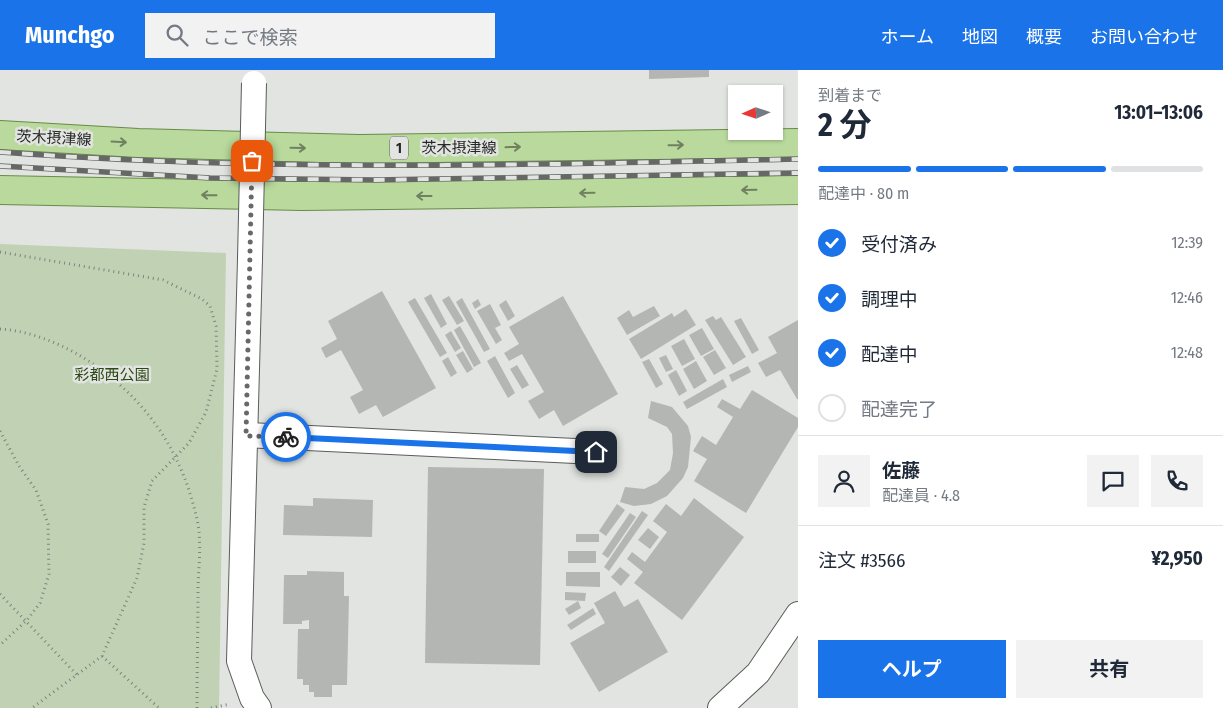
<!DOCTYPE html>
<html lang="ja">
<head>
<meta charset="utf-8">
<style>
  body { margin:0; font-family:"Fira Sans Condensed","Noto Sans JP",sans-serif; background:#f2f2f3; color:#1f2937; height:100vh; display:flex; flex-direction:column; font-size:19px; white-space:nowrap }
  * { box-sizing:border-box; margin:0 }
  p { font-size:16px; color:#747a83 }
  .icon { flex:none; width:28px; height:28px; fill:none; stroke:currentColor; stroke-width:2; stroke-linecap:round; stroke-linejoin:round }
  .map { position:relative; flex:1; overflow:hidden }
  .panel { display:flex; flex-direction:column; background:#fff; width:425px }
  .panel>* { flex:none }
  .needle { width:32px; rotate:267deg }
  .fabs { position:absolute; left:728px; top:15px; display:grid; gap:10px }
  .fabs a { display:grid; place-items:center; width:55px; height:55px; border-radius:0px; background:#fff; box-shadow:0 1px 4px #0004; font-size:25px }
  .pin { position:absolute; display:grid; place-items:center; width:42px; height:42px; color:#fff; margin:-21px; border-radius:10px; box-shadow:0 2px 8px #0006 }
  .courier { position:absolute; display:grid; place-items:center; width:50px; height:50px; margin:-25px; border:4px solid #1a73e8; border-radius:50%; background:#fff; color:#222; box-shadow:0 1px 6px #0007 }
  .head em { font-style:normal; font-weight:700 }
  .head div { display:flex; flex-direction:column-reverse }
  .head { display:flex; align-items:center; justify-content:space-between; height:85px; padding:0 20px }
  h1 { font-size:32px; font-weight:700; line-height:38px }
  .bar { display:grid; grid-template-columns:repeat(4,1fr); gap:8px 5px; align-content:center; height:60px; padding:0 20px }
  .bar i { height:6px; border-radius:4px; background:#e0e1e3 }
  .bar .active { background:#1a73e8 }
  .bar p { grid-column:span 4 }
  .line { display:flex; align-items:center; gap:12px; padding:0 20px; border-top:1px solid #e0e1e3 }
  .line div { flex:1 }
  .round { display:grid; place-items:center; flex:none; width:52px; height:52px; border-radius:0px; background:#f2f2f3 }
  ol { padding:0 20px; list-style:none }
  li { display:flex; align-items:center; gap:15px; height:55px }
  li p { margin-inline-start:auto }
  li .icon { padding:5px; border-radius:50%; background:#1a73e8; color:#fff; stroke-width:4 }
  li:last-child { color:#747a83 }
  li i { width:28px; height:28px; border:2px solid #e0e1e3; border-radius:50% }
  .button { display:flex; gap:10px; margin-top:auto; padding:10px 20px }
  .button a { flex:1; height:58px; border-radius:0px; background:#1a73e8; color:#fff; font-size:20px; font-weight:700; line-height:58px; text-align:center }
  .button a+a { background:#f2f2f3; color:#1f2937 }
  header { display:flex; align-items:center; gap:30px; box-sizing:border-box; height:70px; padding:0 25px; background:#1a73e8; color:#fff }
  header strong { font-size:24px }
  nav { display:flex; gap:28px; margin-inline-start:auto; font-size:18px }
  .search { width:350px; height:45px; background:#f2f2f3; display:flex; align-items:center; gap:12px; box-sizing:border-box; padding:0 18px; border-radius:0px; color:#747a83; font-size:19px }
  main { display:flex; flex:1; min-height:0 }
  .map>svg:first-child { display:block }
</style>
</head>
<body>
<header>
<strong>Munchgo</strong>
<div class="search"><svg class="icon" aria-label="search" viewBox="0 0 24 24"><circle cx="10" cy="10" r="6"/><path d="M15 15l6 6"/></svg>ここで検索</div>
<nav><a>ホーム</a><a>地図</a><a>概要</a><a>お問い合わせ</a></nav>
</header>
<main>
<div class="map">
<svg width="798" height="638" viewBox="0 0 798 638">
  <rect width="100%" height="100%" fill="#e1e4e0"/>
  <polygon fill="#c0d2b3" points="0,174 226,183 219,638 0,638"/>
  <g fill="#b4b6b3">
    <polygon points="649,0 709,0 709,7 649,9"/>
    <polygon points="382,221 436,318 383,347 376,335 359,344 350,327 363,320 341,280 326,288 321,278 337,269 328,251"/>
    <polygon points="431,224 447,254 441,258 424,228"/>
    <polygon points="449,226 464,251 457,255 442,230"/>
    <polygon points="563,226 618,324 563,356 554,340 539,349 528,331 544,322 522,284 509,291 504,283 519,274 509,257"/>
    <polygon points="415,228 447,283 440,287 408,232"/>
    <polygon points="462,228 490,279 484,282 456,232"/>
    <polygon points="478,229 481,235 475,239 472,233"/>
    <polygon points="506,230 515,246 508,251 499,235"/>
    <polygon points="490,234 501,255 495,258 502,270 496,274 477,241"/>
    <polygon points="654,236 660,246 627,265 617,248 629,240 633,247"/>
    <polygon points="686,239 696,255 641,289 629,269 672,243 674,247"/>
    <polygon points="713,246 716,250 721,247 746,287 733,295 705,250"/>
    <polygon points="741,248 759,280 752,284 734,251"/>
    <polygon points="798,250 798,329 797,329 780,300 766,307 758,293 777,283 768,267"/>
    <polygon points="460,256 481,293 474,297 454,260"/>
    <polygon points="702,258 714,279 701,286 689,265"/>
    <polygon points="451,261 461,278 455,282 445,265"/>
    <polygon points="684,269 695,289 682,296 671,276"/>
    <polygon points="715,280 726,298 714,305 703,287"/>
    <polygon points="463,281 473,299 467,303 456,285"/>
    <polygon points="666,285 673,299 666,302 659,288"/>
    <polygon points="495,286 515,323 508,328 487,291"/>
    <polygon points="448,287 457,303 451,307 442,291"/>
    <polygon points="649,289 663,314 656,318 642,292"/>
    <polygon points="696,291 707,311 694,319 683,299"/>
    <polygon points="517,295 529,315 522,319 510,299"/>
    <polygon points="748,296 751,302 732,312 729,305"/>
    <polygon points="676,300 687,321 679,326 668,305"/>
    <polygon points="723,309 727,317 687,339 683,332"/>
    <polygon points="752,320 798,348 798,357 746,443 694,411 707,389 693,381 702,366 716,375 733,347 717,337 722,329 740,339"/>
    <polygon points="651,331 672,337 688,356 691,367 688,397 683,408 667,426 651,434 634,436 620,432 625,417 644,419 657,413 670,400 673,383 672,364 667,357 648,348"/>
    <polygon points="428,397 544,399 540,595 425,593"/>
    <polygon points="313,428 373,430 372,467 283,465 284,435 313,436"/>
    <polygon points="694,428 744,467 682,550 634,513 643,502 627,489 632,482 645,492 667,462 653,451 666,434 681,446"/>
    <polygon points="617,434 625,440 606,466 599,461"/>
    <polygon points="642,441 648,445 609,501 604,497"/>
    <polygon points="630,443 636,447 608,488 602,484"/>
    <polygon points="648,458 659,467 650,479 638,470"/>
    <rect x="576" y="464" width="23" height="8"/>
    <rect x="568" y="481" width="28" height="12"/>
    <polygon points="620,497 630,505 621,516 611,507"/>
    <polygon points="307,501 344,502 344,526 349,526 347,615 332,615 332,627 314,627 314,622 309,622 309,615 303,615 303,609 297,609 298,559 309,559 309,550 302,551 302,554 283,554 284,505 307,505"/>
    <polygon points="566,502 600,502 600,517 566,516"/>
    <polygon points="615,521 624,537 638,529 668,582 599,622 570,573 605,553 594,533"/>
    <polygon points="565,522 586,523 585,531 565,530"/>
    <polygon points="578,531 581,538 569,545 565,539"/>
    <polygon points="593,538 596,544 571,560 567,555"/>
  </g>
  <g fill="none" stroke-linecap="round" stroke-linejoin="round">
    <defs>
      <g id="minor">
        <polyline points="250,189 239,591 252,628 259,638"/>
        <polyline points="246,365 596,382"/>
        <polyline points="720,638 758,603 798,544"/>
      </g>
      <g id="major">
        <polyline points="0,65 138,73 359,79 798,73"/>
        <polyline points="0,120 302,126 798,120"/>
      </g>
    </defs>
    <use href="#minor" stroke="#5b5d5a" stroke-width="26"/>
    <use href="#major" stroke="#688b48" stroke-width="30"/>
    <g stroke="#80827f" stroke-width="3" stroke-dasharray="1 4" stroke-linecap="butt">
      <polyline points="0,182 163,210 202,229 210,236 216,256 217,299 206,342 189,373 152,411 144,437 144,473 137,508 102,586 32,638"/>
      <path d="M0,259C36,261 76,280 104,302C152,338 182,386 196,445C202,467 199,493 198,517C198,557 197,598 197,638"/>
      <polyline points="0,361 19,396 36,420 48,454 49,504 40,533 27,550 0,575"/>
      <polyline points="0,524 77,605"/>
      <polyline points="102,586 159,638"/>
      <polyline points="211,638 230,634"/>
    </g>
    <use href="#minor" stroke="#fff" stroke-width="24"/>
    <use href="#major" stroke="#b9da9c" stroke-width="28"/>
    <defs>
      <g id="rail">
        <path d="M0,82C266,102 532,95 798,89"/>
        <polyline points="0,96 210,108 375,110 798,103"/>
      </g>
    </defs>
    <use href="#rail" stroke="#666866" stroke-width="5.5"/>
    <use href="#rail" stroke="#e1e4e0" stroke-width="4" stroke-dasharray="11" stroke-linecap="butt"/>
    <defs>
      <polyline id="minor-bridge" points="250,189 254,13"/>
    </defs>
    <use href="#minor-bridge" stroke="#5b5d5a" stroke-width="26" stroke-linecap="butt"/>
    <use href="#minor-bridge" stroke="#fff" stroke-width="24"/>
  </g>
  <defs><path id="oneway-shaft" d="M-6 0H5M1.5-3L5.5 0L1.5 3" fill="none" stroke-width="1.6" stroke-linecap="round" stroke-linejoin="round" transform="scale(1.25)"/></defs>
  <g stroke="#708061">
    <use href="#oneway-shaft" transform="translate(119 72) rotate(3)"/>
    <use href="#oneway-shaft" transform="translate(676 75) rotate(-1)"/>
    <use href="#oneway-shaft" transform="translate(513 77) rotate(-1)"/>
    <use href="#oneway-shaft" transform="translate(298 78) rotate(1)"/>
    <use href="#oneway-shaft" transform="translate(749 120) rotate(179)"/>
    <use href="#oneway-shaft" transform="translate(587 123) rotate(179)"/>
    <use href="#oneway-shaft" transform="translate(209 125) rotate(-179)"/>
    <use href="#oneway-shaft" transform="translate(424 126) rotate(180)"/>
  </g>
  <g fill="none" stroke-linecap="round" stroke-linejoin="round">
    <polyline stroke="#676967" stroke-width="5" stroke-dasharray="0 9" points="252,91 246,366 286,367"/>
    <polyline stroke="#1a73e8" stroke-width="6" points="286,367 596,382"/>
  </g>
  <g text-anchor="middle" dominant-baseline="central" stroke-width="5" stroke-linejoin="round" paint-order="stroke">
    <rect fill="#e1e4e0" stroke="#5e605e" stroke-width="1" x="390" y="66.5" width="18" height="23" rx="4"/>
    <g font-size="14" font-weight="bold" fill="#262726">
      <text x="399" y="78">1</text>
    </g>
    <g font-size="15" fill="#262726" stroke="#e1e4e0">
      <text transform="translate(54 68) rotate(3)">茨木摂津線</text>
      <text x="459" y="78">茨木摂津線</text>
    </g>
    <g font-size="15" fill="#2e4814" stroke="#e1e4e0">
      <text x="112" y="305">彩都西公園</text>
    </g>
  </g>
</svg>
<div class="fabs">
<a><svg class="needle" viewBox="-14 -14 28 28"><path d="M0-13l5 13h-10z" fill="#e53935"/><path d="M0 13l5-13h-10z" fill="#747a83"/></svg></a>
</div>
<div class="pin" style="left:252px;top:91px;background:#ea580c"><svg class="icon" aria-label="bag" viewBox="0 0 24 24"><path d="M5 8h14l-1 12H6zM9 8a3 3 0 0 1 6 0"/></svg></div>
<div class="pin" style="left:596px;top:382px;background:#1f2937"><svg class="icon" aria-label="home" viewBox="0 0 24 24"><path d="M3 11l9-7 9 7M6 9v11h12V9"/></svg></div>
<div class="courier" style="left:286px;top:367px"><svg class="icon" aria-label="bike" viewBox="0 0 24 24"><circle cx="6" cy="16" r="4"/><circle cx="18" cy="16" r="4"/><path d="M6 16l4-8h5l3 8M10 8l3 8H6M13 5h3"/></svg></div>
</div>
<section class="panel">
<div class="head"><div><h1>2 分</h1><p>到着まで</p></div><em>13:01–13:06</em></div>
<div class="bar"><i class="active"></i><i class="active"></i><i class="active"></i><i></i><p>配達中 · 80 m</p></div>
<ol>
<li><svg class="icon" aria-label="check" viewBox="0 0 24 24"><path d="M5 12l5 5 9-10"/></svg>受付済み<p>12:39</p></li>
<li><svg class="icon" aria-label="check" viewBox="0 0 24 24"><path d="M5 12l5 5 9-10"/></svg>調理中<p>12:46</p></li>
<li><svg class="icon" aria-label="check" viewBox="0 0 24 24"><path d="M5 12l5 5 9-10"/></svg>配達中<p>12:48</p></li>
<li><i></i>配達完了</li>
</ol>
<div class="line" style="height:90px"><a class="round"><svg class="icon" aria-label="person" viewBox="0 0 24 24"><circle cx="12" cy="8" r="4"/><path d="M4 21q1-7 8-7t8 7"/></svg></a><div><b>佐藤</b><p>配達員 · 4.8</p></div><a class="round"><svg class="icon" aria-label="chat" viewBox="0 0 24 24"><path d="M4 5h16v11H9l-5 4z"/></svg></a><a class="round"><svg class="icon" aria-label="phone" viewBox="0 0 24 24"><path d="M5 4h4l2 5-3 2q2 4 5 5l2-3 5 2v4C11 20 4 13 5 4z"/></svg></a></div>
<div class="line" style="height:65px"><div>注文 #3566</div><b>¥2,950</b></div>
<div class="button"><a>ヘルプ</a><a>共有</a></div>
</section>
</main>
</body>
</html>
